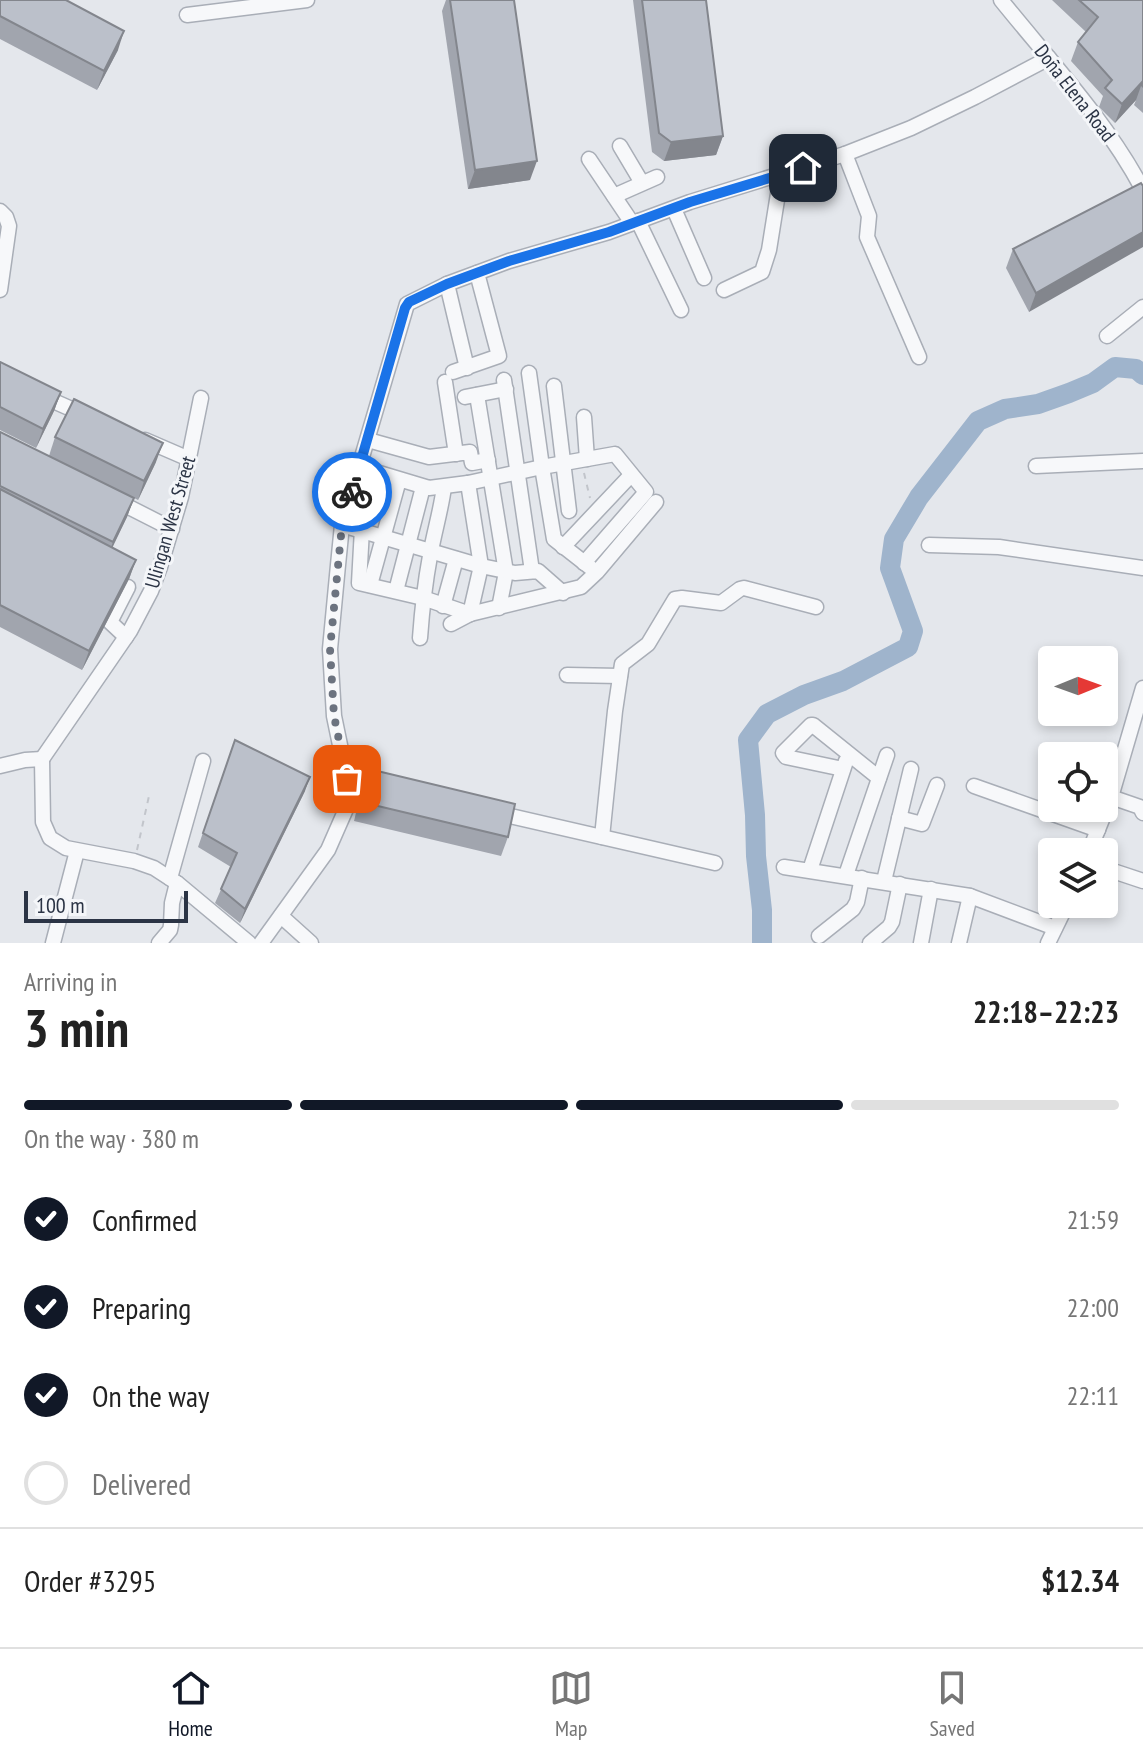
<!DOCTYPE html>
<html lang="en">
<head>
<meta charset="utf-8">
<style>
  body { margin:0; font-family:"PT Sans Narrow",sans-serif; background:#f6f6f6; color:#222; height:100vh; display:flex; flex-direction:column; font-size:30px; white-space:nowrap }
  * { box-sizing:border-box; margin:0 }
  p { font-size:26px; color:#767676 }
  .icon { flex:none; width:44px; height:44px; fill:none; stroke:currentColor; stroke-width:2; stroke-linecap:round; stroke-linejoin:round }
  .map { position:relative; height:943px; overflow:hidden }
  .details { display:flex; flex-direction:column; background:#fff; flex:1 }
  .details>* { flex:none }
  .needle { width:52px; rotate:89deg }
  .tools { position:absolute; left:1038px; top:646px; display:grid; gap:16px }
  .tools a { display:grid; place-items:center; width:80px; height:80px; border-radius:8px; background:#fff; box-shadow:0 4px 12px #0003; font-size:40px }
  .scale { position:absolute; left:24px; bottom:20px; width:164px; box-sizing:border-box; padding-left:8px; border:4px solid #2b3445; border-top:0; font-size:22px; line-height:28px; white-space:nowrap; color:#2b3445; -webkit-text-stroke:6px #f4f6f9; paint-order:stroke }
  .pin { position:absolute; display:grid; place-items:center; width:68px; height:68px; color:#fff; margin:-34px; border-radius:16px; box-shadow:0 4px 12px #0006 }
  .courier { position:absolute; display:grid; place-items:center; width:80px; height:80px; margin:-40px; border:6px solid #1a73e8; border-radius:50%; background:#fff; color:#222; box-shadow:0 2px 10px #0007 }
  .overview em { font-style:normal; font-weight:700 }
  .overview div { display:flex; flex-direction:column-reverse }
  .overview { display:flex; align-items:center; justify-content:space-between; height:136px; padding:0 24px }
  h1 { font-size:52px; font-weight:700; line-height:60px }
  .bar { display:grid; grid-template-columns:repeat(4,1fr); gap:12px 8px; align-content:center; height:96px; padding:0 24px }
  .bar i { height:10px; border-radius:6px; background:#e0e0e0 }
  .bar .on { background:#111827 }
  .bar p { grid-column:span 4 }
  .line { display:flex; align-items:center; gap:20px; padding:0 24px; border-top:2px solid #e0e0e0 }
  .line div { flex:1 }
  ol { padding:0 24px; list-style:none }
  li { display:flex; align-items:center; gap:24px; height:88px }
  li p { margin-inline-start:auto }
  li .icon { padding:8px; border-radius:50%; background:#111827; color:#fff; stroke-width:4 }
  li:last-child { color:#767676 }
  li i { width:44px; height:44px; border:4px solid #e0e0e0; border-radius:50% }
  .tabs { display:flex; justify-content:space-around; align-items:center; height:112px; border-top:2px solid #e0e0e0; background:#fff; font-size:22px; color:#767676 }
  .tabs a { display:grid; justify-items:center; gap:4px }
  .tabs .on { color:#111827 }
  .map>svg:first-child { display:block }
</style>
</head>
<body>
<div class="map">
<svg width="1143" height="943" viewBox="0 0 1143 943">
  <rect width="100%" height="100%" fill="#e4e7ec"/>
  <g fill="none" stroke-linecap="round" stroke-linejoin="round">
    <polyline stroke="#9fb4cc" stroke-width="20" points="762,943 762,910 756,856 755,815 748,740 767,714 804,695 843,681 908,647 913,631 890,568 894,539 919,497 978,421 1005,409 1038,404 1069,393 1093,383 1115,367 1136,369 1143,375"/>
    <defs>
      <g id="minor">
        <path d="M1001,0C1050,61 1106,120 1143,190"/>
        <polyline points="187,15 307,0"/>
        <polyline points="620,146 642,183"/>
        <polyline points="845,154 869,216 867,237 919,357"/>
        <polyline points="589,159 632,223"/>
        <polyline points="614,196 657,177"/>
        <polyline points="674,209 704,278"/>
        <polyline points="0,211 6,217 9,226 0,290"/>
        <polyline points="638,221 681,310"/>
        <polyline points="447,284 467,368"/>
        <polyline points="724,290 762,272 769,250 781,175"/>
        <polyline points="1107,336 1143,307"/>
        <polyline points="453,372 499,356 477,273"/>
        <polyline points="529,373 542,467 554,539 591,568"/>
        <polyline points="504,380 532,571"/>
        <polyline points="445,382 456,454"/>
        <polyline points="554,386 569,511"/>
        <polyline points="477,395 506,572 499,608"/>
        <polyline points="42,396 85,415"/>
        <polyline points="465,397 506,389"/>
        <polyline points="584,417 587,459"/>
        <polyline points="145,440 189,459"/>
        <polyline points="368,440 429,457 470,452 472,463 488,460"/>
        <polyline points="1036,466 1143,461"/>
        <polyline points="359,467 429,488 468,483 542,467 615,454 646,492 584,563"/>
        <polyline points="376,473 362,529 359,583 423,598 470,614"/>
        <polyline points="468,483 481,566 470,614"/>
        <polyline points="115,500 172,529"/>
        <polyline points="342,525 481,566 515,573 538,571 563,593"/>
        <polyline points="929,545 999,547 1143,568"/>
        <polyline points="563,547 631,475"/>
        <polyline points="370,585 399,480"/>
        <polyline points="396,591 423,487"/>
        <polyline points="443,606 456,559"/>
        <polyline points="451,624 470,614 581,587 597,572 656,502"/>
        <polyline points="126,637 110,622 128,587"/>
        <path d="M420,638C422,610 425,583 430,556C434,533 441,510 444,487"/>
        <polyline points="567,675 620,676"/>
        <polyline points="42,759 130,631 151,591 160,567 181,497 201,398"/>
        <polyline points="42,759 43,822 50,838 66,848 134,861 154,868 177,883 249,943"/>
        <polyline points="0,766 25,760 42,759"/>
        <polyline points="843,769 786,757 783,753 811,725 813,725 879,778"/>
        <polyline points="974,786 1098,830"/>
        <polyline points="1111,797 1140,807 1143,813"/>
        <polyline points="497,813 715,863"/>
        <polyline points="899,818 922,824 937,785"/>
        <polyline points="602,837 615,711 622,664 648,644 675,599 682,598 721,603 740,589 744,588 816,607"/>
        <polyline points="1089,852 1111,797 1143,688"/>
        <polyline points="784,867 970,896 1055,928"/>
        <polyline points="810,870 846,761"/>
        <polyline points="1116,872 1143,881"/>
        <polyline points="846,875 887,755"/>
        <polyline points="170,878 203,761"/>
        <polyline points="884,881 911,769"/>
        <polyline points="281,916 311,943"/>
        <polyline points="819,936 853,909 857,902 862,878"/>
        <polyline points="53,943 77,851"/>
        <polyline points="159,943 170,930 171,925 172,903 177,883"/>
        <polyline points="261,943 328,850 346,809 347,779 334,716 330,649 338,565 342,525 407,304 447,284 509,261 609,232 690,202 845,154 911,128 975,97 1049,58"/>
        <polyline points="870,943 889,927 892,922 900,884"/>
        <polyline points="921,943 931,889"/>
        <polyline points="959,943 970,896"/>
        <polyline points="1048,943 1067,904"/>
      </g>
    </defs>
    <use href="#minor" stroke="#a9aeb7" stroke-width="17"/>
    <g stroke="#c2c5cb" stroke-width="2" stroke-dasharray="6 6" stroke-linecap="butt">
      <polyline points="584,473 590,498"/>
      <polyline points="137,850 149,796"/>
    </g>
    <use href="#minor" stroke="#f7f8fa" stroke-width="14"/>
  </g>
  <g fill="#a1a5ae">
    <polygon points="0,0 118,50 97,90 0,39"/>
    <polygon points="446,0 514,0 530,180 468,189 442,11"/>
    <polygon points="633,0 706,0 723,136 716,155 664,161 652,152"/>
    <polygon points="1052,0 1143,0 1143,113 1134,105 1136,100 1115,123 1099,107 1103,96 1071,61 1078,42 1086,32"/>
    <polygon points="1143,186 1029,312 1006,268 1013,249"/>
    <polygon points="0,362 61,392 54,411 36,448 0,430"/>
    <polygon points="0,432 134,498 127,517 112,547 136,560 129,579 82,670 0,627"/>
    <polygon points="55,437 156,462 138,500 49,456"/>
    <polygon points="235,740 305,791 240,923 215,903 231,867 198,847"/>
    <polygon points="369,769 508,837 501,856 354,821 362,788"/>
  </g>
  <g fill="#83868d">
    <polygon points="124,31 118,50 97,90 104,71"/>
    <polygon points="1143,81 1143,88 1141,86 1136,100 1115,123 1122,104"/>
    <polygon points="723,136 716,155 664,161 671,142"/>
    <polygon points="537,161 530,180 468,189 475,170"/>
    <polygon points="1143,232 1143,247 1029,312 1036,293"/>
    <polygon points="61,392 54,411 36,448 43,429"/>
    <polygon points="163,443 156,462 138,500 144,481"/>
    <polygon points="134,498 127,517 106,561 113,542"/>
    <polygon points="136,560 129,579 82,670 89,651"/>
    <polygon points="310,777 305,791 240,923 245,909"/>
  </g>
  <g fill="#bbc0ca" stroke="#83868d" stroke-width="2">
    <polygon points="0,0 66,0 124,31 104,71 0,16"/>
    <polygon points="450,0 514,0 537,161 475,170"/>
    <polygon points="642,0 706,0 723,136 671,142 659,133"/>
    <polygon points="1079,0 1143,0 1143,81 1122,104 1105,88 1112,80 1078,42 1098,17"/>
    <polygon points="1141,183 1143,186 1143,232 1036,293 1013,249"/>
    <polygon points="0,362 61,392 43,429 0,407"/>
    <polygon points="74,399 163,443 144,481 55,437"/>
    <polygon points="0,432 134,498 113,542 0,486"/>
    <polygon points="0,489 136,560 89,651 0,605"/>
    <polygon points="235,740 310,777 245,909 221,889 237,853 203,833"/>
    <polygon points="369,769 515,804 508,837 361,802"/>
  </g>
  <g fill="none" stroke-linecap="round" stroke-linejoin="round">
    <polyline stroke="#6c737f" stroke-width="8" stroke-dasharray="0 14.4" points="347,779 334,716 330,649 342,525 352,492"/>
    <polyline stroke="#1a73e8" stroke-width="10" points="352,492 405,308 409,302 447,284 509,261 609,232 690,202 803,168"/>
  </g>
  <g text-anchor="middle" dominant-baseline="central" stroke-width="6" stroke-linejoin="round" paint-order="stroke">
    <g font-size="20" fill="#2b3445" stroke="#f4f6f9">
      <text transform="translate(1075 93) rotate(52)">Doña Elena Road</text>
      <text transform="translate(170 522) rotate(-74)">Ulingan West Street</text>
    </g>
  </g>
</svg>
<div class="tools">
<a><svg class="needle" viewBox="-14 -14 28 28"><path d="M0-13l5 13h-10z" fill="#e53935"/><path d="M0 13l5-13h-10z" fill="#767676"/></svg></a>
<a><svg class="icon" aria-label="locate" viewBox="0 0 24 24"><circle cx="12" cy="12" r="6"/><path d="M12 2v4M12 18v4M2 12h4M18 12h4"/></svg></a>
<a><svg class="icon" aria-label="layers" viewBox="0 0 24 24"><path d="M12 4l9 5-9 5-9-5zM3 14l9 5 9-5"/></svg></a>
</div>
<div class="scale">100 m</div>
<div class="pin" style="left:347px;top:779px;background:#ea580c"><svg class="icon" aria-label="bag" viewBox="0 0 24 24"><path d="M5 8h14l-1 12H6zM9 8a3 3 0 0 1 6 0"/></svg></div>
<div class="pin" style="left:803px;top:168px;background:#1f2937"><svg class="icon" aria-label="home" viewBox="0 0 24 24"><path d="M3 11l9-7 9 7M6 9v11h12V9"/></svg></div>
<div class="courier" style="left:352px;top:492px"><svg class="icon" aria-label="bike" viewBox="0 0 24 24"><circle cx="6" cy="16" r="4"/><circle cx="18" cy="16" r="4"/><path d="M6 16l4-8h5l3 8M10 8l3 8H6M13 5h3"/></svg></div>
</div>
<section class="details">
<div class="overview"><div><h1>3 min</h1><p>Arriving in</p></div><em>22:18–22:23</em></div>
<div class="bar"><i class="on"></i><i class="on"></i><i class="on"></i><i></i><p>On the way · 380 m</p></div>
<ol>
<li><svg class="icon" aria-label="check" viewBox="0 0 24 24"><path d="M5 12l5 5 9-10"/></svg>Confirmed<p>21:59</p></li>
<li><svg class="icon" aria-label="check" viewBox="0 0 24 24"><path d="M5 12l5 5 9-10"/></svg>Preparing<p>22:00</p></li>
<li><svg class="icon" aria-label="check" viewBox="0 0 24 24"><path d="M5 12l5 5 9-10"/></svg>On the way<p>22:11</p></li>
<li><i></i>Delivered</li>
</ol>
<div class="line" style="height:104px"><div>Order #3295</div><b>$12.34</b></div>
</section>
<nav class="tabs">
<a class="on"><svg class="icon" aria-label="home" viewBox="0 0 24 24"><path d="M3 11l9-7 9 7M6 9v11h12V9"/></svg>Home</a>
<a><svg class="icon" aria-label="map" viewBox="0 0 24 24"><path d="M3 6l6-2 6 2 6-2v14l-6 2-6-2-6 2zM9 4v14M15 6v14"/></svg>Map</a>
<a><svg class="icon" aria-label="saved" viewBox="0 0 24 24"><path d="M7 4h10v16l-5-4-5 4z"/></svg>Saved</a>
</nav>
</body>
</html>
